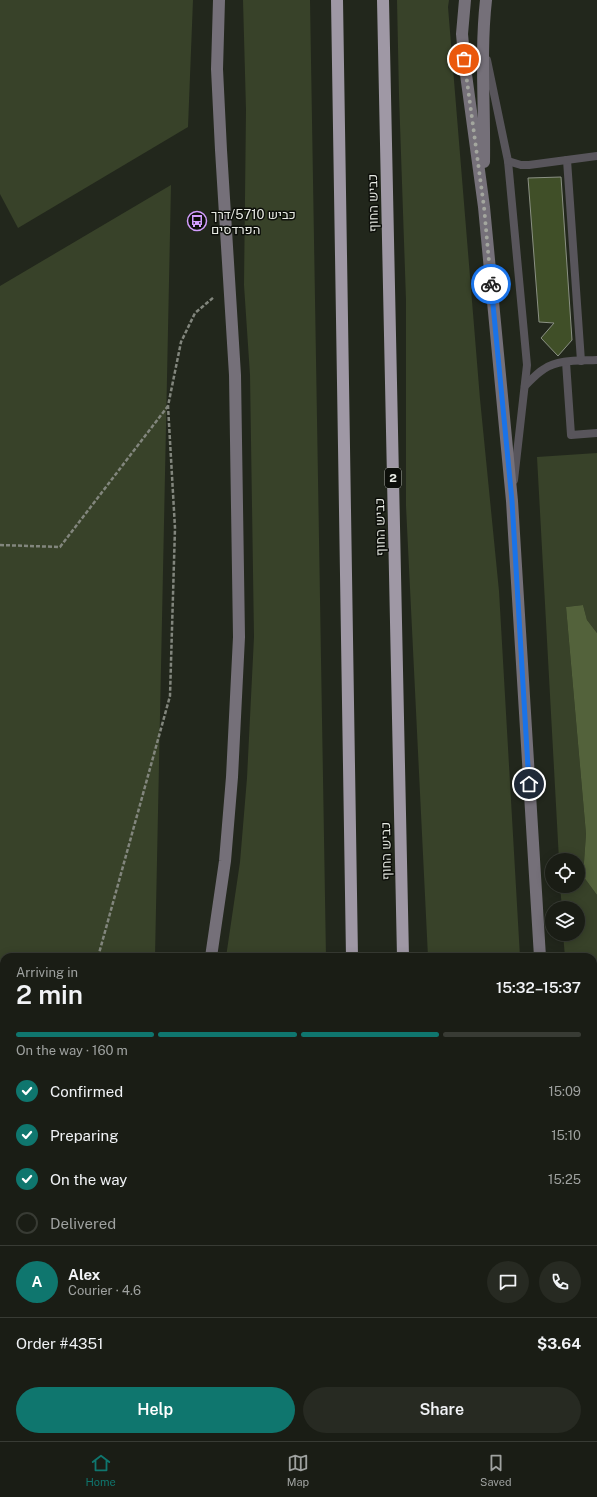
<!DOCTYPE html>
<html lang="en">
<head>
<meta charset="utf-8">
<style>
  body { margin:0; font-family:"Public Sans",Heebo,sans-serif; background:#272a22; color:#f1f3f6; height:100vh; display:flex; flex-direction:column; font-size:15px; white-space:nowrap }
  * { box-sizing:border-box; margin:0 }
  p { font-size:13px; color:#9fa2a0 }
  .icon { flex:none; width:22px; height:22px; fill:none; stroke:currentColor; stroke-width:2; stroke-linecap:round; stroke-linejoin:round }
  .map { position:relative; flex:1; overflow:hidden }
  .sheet { position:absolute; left:0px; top:953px; width:597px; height:488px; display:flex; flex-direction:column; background:#1a1d15; border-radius:12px 12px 0 0; box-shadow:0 2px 10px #0003,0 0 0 1px #383b34 }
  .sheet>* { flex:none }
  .buttons { position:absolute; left:545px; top:853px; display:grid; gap:8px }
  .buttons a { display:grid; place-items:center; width:40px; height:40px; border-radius:50%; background:#1a1d15; box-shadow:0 2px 10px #0003,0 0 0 1px #383b34; font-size:20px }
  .pin { position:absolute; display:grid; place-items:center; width:34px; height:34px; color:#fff; margin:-17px; border:2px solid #fff; border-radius:50%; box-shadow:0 1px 4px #0007 }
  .courier { position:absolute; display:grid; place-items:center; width:40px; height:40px; margin:-20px; border:3px solid #1a73e8; border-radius:50%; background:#fff; color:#222; box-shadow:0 1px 5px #0007 }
  .summary em { font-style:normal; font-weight:600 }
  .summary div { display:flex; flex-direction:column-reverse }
  .summary { display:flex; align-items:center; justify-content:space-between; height:68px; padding:0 16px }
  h1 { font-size:26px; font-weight:600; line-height:30px }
  .bar { display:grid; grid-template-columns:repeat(4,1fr); gap:6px 4px; align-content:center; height:48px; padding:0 16px }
  .bar i { height:5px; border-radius:3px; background:#383b34 }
  .bar .active { background:#0f766e }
  .bar p { grid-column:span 4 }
  .line { display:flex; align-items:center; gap:10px; padding:0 16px; border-top:1px solid #383b34 }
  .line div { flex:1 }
  .round { display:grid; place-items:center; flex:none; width:42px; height:42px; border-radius:21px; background:#272a22 }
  ol { padding:0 16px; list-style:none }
  li { display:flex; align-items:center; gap:12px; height:44px }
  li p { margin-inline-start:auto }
  li .icon { padding:4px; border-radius:50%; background:#0f766e; color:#fff; stroke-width:4 }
  li:last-child { color:#9fa2a0 }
  li i { width:22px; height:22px; border:2px solid #383b34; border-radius:50% }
  .primary-button { display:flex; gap:8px; margin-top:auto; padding:8px 16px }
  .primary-button a { flex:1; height:46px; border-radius:24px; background:#0f766e; color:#fff; font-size:16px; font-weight:600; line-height:46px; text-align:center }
  .primary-button a+a { background:#272a22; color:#f1f3f6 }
  .tabs { display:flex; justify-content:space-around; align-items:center; height:56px; border-top:1px solid #383b34; background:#1a1d15; font-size:11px; color:#9fa2a0 }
  .tabs a { display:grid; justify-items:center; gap:2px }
  .tabs .active { color:#0f766e }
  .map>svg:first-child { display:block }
</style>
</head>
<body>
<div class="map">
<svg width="597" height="1441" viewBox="0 0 597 1441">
  <rect width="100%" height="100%" fill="#22271c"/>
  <g fill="#384229">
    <polygon points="0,0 193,0 188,127 18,228 0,194"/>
    <polygon points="243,0 310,0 326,957 226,957 240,862 247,778 254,637 250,375 244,285 246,110"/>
    <polygon points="397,0 449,0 448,7 480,399 499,591 520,957 428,957 406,506 406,300 399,95"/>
    <polygon points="171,185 155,957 4,957 4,1437 185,1437 186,1441 0,1441 0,286"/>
    <polygon points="597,453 597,633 587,620 583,605 566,607 586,834 583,876 597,895 597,1240 593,1227 593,957 565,957 563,934 578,934 578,908 562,908 560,886 578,886 578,860 559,860 537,457"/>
    <polygon points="217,1437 336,1437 336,1441 218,1441"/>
    <rect x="448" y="1437" width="90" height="4"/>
  </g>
  <polygon fill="#53623b" points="583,605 587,620 597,633 597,895 583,876 586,834 566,607"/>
  <polygon fill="#404f28" stroke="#8b9184" points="561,177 572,340 558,356 541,338 554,323 539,322 528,178"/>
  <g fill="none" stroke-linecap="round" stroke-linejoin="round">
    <g stroke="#82867d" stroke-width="2.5" stroke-dasharray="4 2" stroke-linecap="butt">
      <polyline points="0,545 60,547 168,406"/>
      <polyline points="98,957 170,696 175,528 168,406 181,342 195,313 214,297"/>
      <polyline points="105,1437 106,1441"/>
    </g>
    <g stroke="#58555b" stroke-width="8">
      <polyline points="487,60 508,161 527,365 514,480"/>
      <polyline points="567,160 581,361"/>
      <polyline points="508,161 521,165 529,165 597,156"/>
      <polyline points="566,362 571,435 597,433"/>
      <path d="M525,386C531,380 537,373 544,369C559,359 580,361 597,360"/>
    </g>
    <g stroke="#757079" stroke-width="12">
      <polyline points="465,0 462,34 465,67 484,207 512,501 540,957"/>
      <path d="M484,162C485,108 480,53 486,0"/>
      <polyline points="211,957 225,861 232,777 239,637 235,375 221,150 217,69 219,0"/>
      <polyline points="593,1278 593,1294"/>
      <polyline points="563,1441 563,1437"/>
    </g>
    <g stroke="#9f98a5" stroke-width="12">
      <polyline points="337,0 352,957"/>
      <polyline points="383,0 403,957"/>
      <polyline points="196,1437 197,1441"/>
      <polyline points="360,1437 360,1441"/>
      <polyline points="413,1437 413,1441"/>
    </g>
  </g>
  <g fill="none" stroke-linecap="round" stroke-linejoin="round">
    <polyline stroke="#a3a69e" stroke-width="4" stroke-dasharray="0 7.2" points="464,59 484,207 491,284"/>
    <polyline stroke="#1a73e8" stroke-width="5" points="491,284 512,501 529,784"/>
  </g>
  <defs>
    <symbol id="bus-ring" viewBox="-11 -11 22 22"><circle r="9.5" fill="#0d0f0a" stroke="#d29dfd" stroke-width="1.5"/><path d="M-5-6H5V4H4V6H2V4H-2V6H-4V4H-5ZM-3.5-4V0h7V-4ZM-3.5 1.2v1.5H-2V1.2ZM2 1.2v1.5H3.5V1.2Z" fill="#d29dfd"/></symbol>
  </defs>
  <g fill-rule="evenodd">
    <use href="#bus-ring" x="186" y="210" width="22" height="22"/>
  </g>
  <g text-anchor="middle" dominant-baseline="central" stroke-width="3" stroke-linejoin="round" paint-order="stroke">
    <rect fill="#0d0f0a" stroke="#a6a9a3" stroke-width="1" x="385" y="468" width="16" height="20" rx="3"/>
    <g font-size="12" font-weight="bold" fill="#e8ebe4">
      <text x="393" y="478">2</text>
    </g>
    <g font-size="13" fill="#e8ebe4" stroke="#0d0f0a">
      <text transform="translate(373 203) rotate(-91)">כביש החוף</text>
      <text transform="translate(380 527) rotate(-91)">כביש החוף</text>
      <text transform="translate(386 851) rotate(-91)">כביש החוף</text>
    </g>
    <g font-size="13" fill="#e8ebe4" stroke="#0d0f0a" text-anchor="start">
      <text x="211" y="214">כביש 5710/דרך<tspan x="211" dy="15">הפרדסים</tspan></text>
    </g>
  </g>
</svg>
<div class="buttons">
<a><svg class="icon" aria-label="locate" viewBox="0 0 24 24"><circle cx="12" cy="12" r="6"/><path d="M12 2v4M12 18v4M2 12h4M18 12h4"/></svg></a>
<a><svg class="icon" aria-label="layers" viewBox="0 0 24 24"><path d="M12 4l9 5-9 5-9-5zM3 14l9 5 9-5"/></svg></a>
</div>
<div class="pin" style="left:464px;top:59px;background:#ea580c"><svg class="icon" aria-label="bag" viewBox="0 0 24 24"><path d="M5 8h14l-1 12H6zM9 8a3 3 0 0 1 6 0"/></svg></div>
<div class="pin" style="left:529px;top:784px;background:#1f2937"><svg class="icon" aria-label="home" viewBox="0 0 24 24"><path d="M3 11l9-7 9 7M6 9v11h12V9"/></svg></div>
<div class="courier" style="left:491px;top:284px"><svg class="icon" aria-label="bike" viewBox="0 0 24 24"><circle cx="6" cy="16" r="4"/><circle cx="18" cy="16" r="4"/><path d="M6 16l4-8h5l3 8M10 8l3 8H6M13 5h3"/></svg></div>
<section class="sheet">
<div class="summary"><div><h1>2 min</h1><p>Arriving in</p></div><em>15:32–15:37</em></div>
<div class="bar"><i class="active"></i><i class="active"></i><i class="active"></i><i></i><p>On the way · 160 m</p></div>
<ol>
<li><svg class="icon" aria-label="check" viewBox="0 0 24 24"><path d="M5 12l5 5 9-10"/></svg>Confirmed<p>15:09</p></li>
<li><svg class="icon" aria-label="check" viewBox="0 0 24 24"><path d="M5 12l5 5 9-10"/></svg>Preparing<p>15:10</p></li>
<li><svg class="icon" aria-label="check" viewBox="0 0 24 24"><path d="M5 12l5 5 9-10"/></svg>On the way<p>15:25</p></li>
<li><i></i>Delivered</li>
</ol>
<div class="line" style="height:72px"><b class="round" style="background:#0f766e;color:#fff">A</b><div><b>Alex</b><p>Courier · 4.6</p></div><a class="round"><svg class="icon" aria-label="chat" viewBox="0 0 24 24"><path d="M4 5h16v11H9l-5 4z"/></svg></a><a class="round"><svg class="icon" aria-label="phone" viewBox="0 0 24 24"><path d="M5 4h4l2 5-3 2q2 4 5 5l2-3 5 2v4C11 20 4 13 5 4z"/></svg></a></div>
<div class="line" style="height:52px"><div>Order #4351</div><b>$3.64</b></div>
<div class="primary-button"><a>Help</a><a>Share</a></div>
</section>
</div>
<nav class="tabs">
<a class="active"><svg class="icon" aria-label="home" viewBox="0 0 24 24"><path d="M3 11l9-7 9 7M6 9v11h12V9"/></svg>Home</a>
<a><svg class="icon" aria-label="map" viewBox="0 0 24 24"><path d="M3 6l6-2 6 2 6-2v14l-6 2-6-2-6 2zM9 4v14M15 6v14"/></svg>Map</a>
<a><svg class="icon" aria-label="saved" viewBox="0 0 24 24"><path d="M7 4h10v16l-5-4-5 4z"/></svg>Saved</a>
</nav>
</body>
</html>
